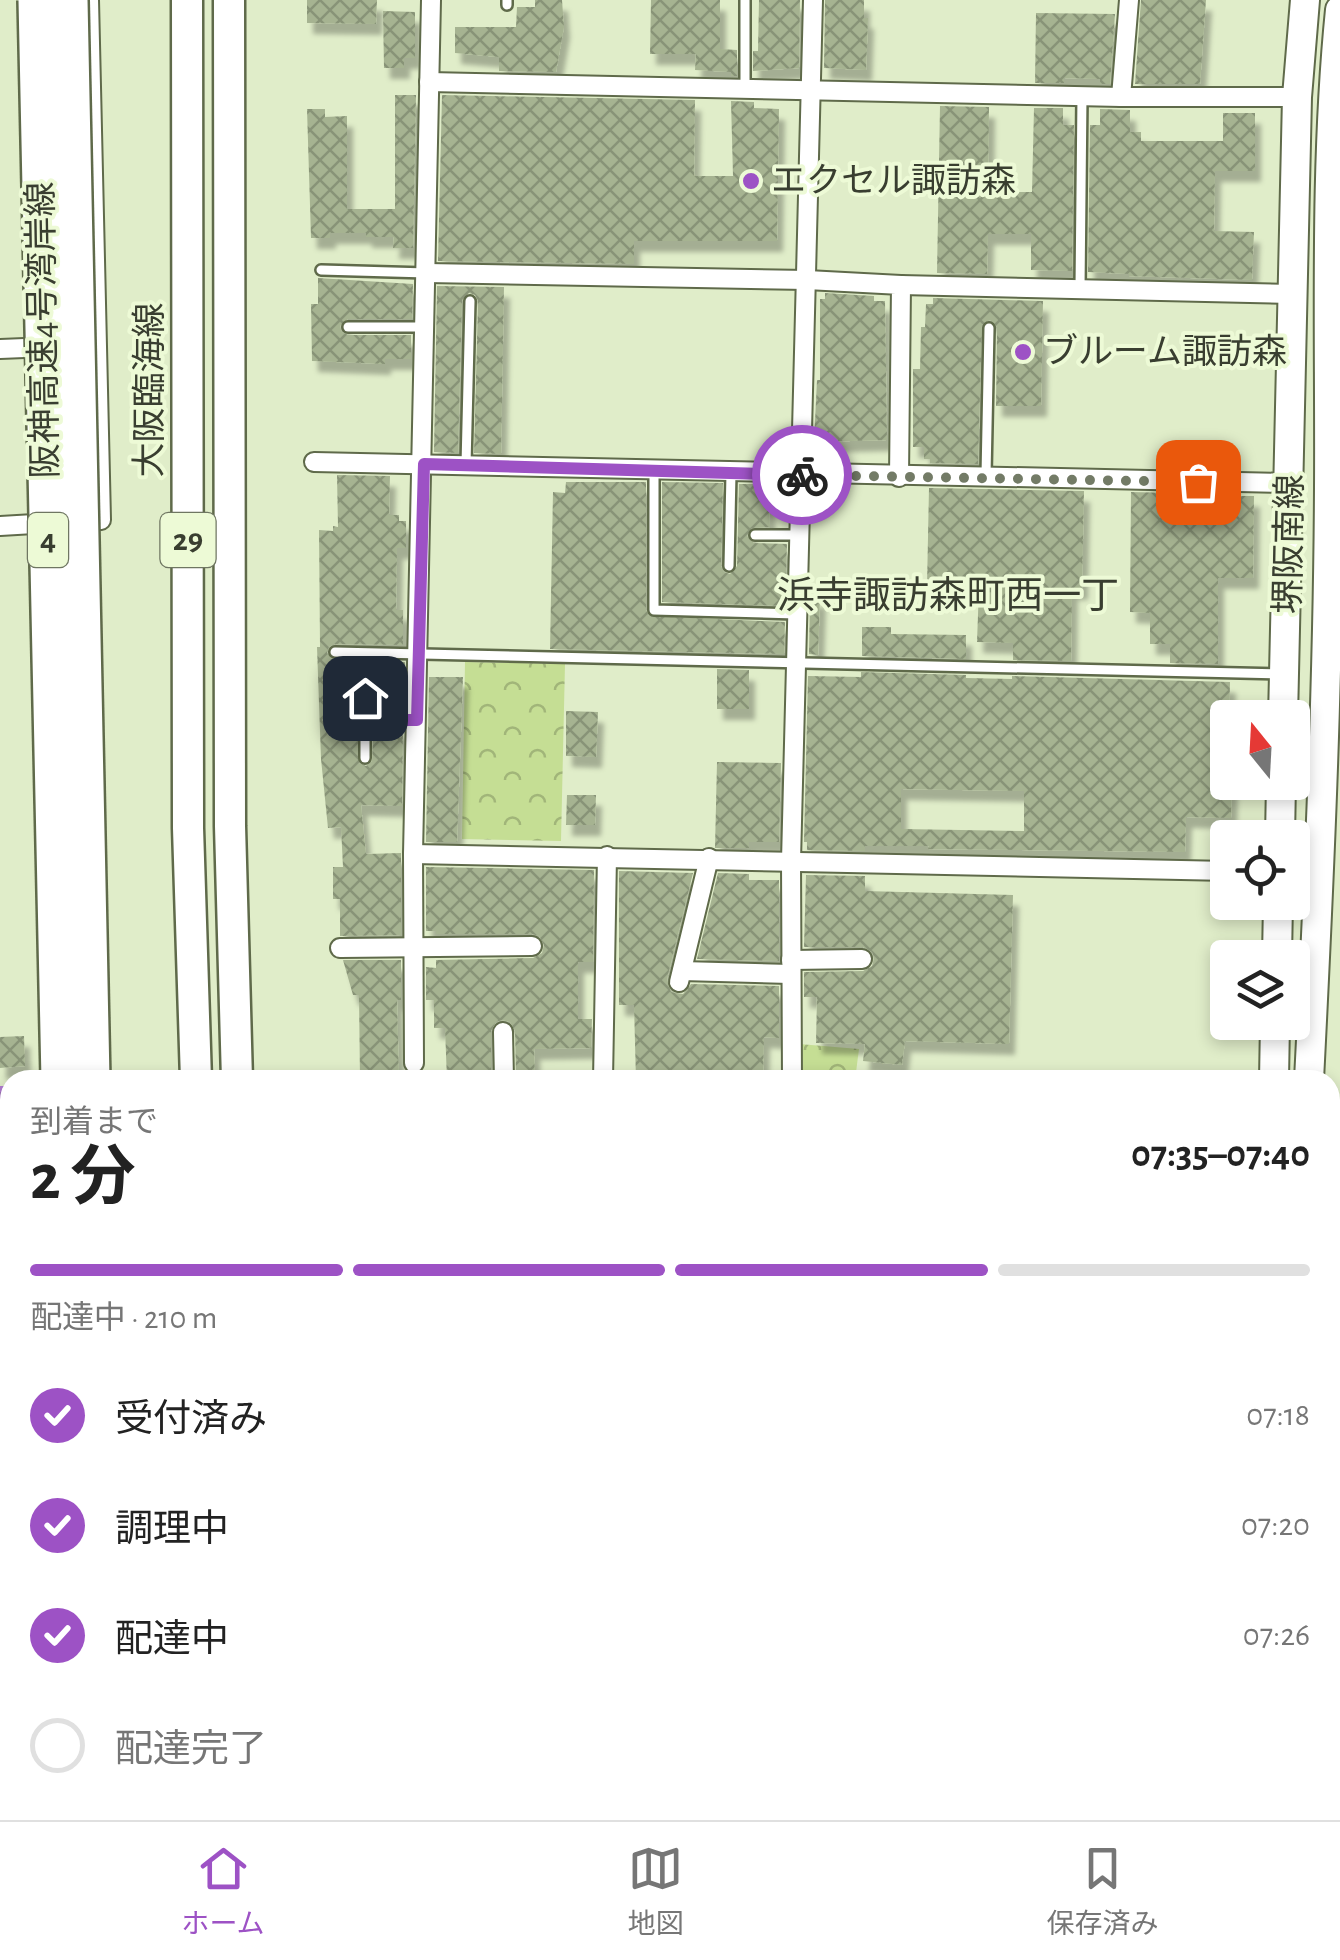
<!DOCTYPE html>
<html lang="ja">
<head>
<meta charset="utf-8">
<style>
  body { margin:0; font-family:"Alegreya Sans","Noto Sans JP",sans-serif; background:#f6f6f6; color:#222; height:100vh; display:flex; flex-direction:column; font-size:38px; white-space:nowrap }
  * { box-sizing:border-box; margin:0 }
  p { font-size:32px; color:#767676 }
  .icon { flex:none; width:55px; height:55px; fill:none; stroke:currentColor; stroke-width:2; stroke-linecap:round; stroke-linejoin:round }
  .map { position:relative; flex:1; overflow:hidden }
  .details { position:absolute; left:0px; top:1070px; width:1340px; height:750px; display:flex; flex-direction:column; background:#fff; border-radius:30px 30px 0 0; box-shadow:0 5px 15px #0003 }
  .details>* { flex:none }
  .needle { width:65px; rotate:342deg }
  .fabs { position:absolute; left:1210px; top:700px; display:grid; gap:20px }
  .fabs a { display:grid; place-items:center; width:100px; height:100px; border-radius:10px; background:#fff; box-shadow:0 5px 15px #0003; font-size:50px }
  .pin { position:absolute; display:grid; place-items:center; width:85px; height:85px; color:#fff; margin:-42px; border-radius:20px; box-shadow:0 5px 15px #0006 }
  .courier { position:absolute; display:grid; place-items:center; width:100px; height:100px; margin:-50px; border:8px solid #9d52c5; border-radius:50%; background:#fff; color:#222; box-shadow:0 2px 12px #0007 }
  .headline em { font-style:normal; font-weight:700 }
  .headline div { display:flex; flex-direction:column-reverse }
  .headline { display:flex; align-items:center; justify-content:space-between; height:170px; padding:0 30px }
  h1 { font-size:65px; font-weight:700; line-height:75px }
  .bar { display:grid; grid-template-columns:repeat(4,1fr); gap:15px 10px; align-content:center; height:120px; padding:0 30px }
  .bar i { height:12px; border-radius:8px; background:#e0e0e0 }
  .bar .current { background:#9d52c5 }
  .bar p { grid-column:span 4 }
  ol { padding:0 30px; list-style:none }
  li { display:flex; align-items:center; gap:30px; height:110px }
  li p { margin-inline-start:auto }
  li .icon { padding:10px; border-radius:50%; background:#9d52c5; color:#fff; stroke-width:4 }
  li:last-child { color:#767676 }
  li i { width:55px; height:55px; border:5px solid #e0e0e0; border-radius:50% }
  .tabs { display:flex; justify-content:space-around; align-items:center; height:140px; border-top:2px solid #e0e0e0; background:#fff; font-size:28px; color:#767676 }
  .tabs a { display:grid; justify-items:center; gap:5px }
  .tabs .current { color:#9d52c5 }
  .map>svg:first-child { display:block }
</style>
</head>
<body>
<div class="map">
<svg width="1340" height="1820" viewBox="0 0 1340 1820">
  <defs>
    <pattern id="park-crowns" width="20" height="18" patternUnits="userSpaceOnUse" patternTransform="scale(2.5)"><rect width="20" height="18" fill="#c5de94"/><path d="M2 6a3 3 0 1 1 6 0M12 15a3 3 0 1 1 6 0" fill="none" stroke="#a1b579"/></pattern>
    <pattern id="water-rules" width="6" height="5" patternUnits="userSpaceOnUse" patternTransform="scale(2.5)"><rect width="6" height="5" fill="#b17dd0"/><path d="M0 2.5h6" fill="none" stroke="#9168a9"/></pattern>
    <pattern id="building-cross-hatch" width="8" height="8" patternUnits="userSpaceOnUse" patternTransform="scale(2.5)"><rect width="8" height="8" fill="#a6b391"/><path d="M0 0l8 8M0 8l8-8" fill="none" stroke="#889377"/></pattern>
    <filter id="shadow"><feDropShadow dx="6" dy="11" stdDeviation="2.5" flood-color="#0004"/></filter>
  </defs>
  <rect width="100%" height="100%" fill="#e0edc9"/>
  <g fill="url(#park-crowns)">
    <polygon points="465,662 565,664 561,841 462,839"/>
    <polygon points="799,1044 859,1049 855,1080 800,1080"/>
  </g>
  <polygon fill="url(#water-rules)" points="0,1086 10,1086 10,1763 0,1776"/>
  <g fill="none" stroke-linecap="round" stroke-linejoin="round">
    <polyline stroke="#b17dd0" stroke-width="6" points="1330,1676 1340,1680"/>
  </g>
  <g fill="url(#building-cross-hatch)" fill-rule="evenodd" filter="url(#shadow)">
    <polygon points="307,0 377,0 376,24 307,23"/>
    <polygon points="535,0 562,0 564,27 556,72 499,71 499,57 455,53 455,27 516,27 517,7 535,7"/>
    <polygon points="651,0 720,0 720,49 737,50 737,76 731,76 731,72 695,70 696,54 650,54"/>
    <polygon points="759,0 800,0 799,68 753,71 753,51 758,51"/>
    <polygon points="825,0 864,0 864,18 868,18 866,70 824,68"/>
    <polygon points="1141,0 1206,0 1200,84 1135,84"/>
    <polygon points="383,11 415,12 415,58 404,58 404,68 384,68"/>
    <polygon points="1036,13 1115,14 1110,84 1100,84 1100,79 1064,78 1064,83 1035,83"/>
    <polygon points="395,95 416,95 413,248 393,248 394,237 366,237 366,233 330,233 330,238 311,238 307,109 325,109 325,117 347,116 347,209 395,209"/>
    <polygon points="442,95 695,100 694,176 733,176 731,101 754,102 754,108 779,109 777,241 634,241 634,264 438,261"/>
    <polygon points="940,106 989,107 988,192 1032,192 1034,108 1063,108 1063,125 1074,125 1072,271 1031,270 1031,234 988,234 987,274 937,273"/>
    <polygon points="1100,109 1130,110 1130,132 1141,132 1141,141 1223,141 1223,113 1255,113 1255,171 1215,171 1214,231 1254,232 1252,280 1129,276 1129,274 1088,272 1090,125 1100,125"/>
    <polygon points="318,278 413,284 412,319 348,319 340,326 342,332 348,335 411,335 411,359 385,359 385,364 312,361 311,304 318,304"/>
    <polygon points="437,286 504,287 501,454 474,453 478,301 475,295 469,293 462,301 458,453 434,452"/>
    <polygon points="825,293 874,296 874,301 885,301 887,440 814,442 817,380 820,380 820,299 825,299"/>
    <polygon points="933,298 1043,301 1041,406 996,406 997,327 990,320 982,325 978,464 930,463 930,459 924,459 924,447 913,447 913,369 920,369 921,327 925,327 926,304 933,304"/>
    <polygon points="337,475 390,476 389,515 399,515 399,521 406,521 406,548 397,548 396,610 403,610 403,645 335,644 329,647 327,653 335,660 405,662 404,712 373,712 372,674 364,669 357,677 359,763 366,766 372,761 373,728 403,728 402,806 361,805 366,854 401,853 401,935 340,936 340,899 333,899 333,867 343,867 341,827 328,828 321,759 317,647 320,647 319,530 333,531 333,526 338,527"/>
    <polygon points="566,482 646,482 646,610 649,616 785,622 784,654 550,649 553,492 565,493"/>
    <polygon points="662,482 723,483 721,566 724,572 730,574 737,566 739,484 768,484 770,527 752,528 747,536 754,543 787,544 785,606 662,602"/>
    <polygon points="929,488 1084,491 1082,589 1072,589 1071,661 1013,660 1013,643 977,642 979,587 927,586"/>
    <polygon points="1131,492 1172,493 1172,496 1254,496 1253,578 1218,578 1218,664 1170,663 1170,644 1150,644 1150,613 1130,612"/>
    <polygon points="810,596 820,597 818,655 809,654"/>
    <polygon points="862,627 891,627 891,634 966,635 966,659 862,656"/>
    <polygon points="717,669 749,670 749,709 717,709"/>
    <path d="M861,672L966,675V678L1012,679V676L1230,682L1228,782H1232L1231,818L1186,817L1185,852L928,849L929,846H865V851L807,850V842H804L808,676L861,677ZM901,789L1024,791V831L901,829Z"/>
    <polygon points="429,677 463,677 457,842 426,842"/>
    <polygon points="566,711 598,712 596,757 566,756"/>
    <polygon points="717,762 781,763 779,842 749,842 749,848 715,848"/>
    <polygon points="567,795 596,795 595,825 566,825"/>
    <polygon points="426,867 594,870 593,962 578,962 578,1019 592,1019 591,1048 534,1049 535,1077 516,1078 515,1031 510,1022 502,1020 496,1022 491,1031 491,1078 447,1080 445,1028 434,1028 434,1000 426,1000 426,967 436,968 436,960 533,958 542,953 544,945 539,936 532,934 436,934 436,931 426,931"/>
    <polygon points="619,871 693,873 667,979 671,992 683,994 691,984 779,986 779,1038 764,1037 763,1080 636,1080 634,1005 619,1005"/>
    <polygon points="718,873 749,874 749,880 779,880 779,961 697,959"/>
    <polygon points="806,875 865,876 865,891 1013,895 1009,1044 905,1041 902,1065 863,1061 865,1044 816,1043 817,997 804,997 804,972 863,971 872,966 874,958 872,952 863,947 804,947"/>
    <polygon points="343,960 401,960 401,1000 397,1000 399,1080 360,1080 359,995 353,995"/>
    <polygon points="24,1036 25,1066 0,1068 0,1037"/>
  </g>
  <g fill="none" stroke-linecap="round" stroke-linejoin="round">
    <defs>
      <g id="service">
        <polyline points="507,5 507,0"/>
        <polyline points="745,88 745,0"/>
        <polyline points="321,270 427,273"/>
        <polyline points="1080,288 1082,96"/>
        <polyline points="348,327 425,327"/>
        <polyline points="466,465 470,301"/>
        <polyline points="654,471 654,610 796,614"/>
        <polyline points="986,475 989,328"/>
        <polyline points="755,535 801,535"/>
        <polyline points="729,566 731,473"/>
        <polyline points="335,652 1281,674"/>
        <polyline points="365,720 417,720"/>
        <polyline points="365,758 365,677"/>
        <polyline points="1330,1494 1340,1494"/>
        <polyline points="0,1800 10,1787"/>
        <polyline points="458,1820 458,1810"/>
        <polyline points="552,1820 553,1810"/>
        <polyline points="699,1820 699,1810"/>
      </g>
      <g id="minor">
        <polyline points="429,82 1121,97 1297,97"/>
        <polyline points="1121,97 1129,0"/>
        <polyline points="427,273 807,280 901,285 899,477"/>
        <polyline points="901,285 1291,294"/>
        <polyline points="0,349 49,347"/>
        <polyline points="314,462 1289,483"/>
        <polyline points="77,522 101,520 89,0"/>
        <polyline points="0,526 51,523"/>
        <polyline points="413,854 1228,871"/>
        <polyline points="1292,872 1319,870"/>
        <polyline points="340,948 532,946"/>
        <polyline points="791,960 862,959"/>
        <polyline points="682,971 790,974"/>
        <polyline points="679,982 709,858"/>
        <polyline points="503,1032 504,1080"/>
        <polyline points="414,1063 413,854 431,0"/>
        <polyline points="603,1080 607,856"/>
        <polyline points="792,1080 791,861 813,0"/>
        <polyline points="1330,1138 1340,1138"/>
        <polyline points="1330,1360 1340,1361"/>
        <polyline points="750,1820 750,1810"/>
        <polyline points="1010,1820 1011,1810"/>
      </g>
      <g id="secondary">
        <polyline points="1283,718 1297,97 1305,0"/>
        <polyline points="1280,838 1281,782"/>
        <polyline points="1277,958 1278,902"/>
        <polyline points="1274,1080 1275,1022"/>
        <path d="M1309,1080C1319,883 1328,685 1329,488C1330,328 1324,169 1340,10"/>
        <polyline points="1259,1820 1260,1810"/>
        <polyline points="1294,1820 1294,1810"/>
      </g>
      <g id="primary">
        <polyline points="187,0 188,828 196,1080"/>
        <polyline points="229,0 230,826 237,1080"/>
        <polyline points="217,1810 218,1820"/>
        <polyline points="255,1810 256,1820"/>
      </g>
      <g id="motorway">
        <polyline points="0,1527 10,1494"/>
        <polyline points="0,1637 10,1610"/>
      </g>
    </defs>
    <use href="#service" stroke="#5f6a4a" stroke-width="14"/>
    <use href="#minor" stroke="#5f6a4a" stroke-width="22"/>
    <use href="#secondary" stroke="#5f6a4a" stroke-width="32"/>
    <use href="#primary" stroke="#5f6a4a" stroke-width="35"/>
    <use href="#motorway" stroke="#5f6a4a" stroke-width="40"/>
    <use href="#service" stroke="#fff" stroke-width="9"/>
    <use href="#minor" stroke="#fff" stroke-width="18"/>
    <use href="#secondary" stroke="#fff" stroke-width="28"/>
    <use href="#primary" stroke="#fff" stroke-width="30"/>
    <use href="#motorway" stroke="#fff" stroke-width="35"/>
    <defs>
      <g id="motorway-bridge">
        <polyline points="36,0 59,1080"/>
        <polyline points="70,0 92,1080"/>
      </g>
    </defs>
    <use href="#motorway-bridge" stroke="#5f6a4a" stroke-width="40" stroke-linecap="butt"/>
    <use href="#motorway-bridge" stroke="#fff" stroke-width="35"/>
  </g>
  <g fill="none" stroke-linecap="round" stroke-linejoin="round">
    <polyline stroke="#737b66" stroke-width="10" stroke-dasharray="0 18" points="802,475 1198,482"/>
    <polyline stroke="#9d52c5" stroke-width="12" points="365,698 365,720 417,720 424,464 802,475"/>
  </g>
  <g fill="#9d52c5" stroke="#edfad6" stroke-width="4">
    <circle cx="751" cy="181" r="10"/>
    <circle cx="1023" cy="352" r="10"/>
  </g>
  <g text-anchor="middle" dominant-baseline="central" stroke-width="8" stroke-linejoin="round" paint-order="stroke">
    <g fill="#edfad6" stroke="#6f7662" stroke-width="2.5">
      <rect x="28" y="513" width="40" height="54" rx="8"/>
      <rect x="160.5" y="513" width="55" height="54" rx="8"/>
    </g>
    <g font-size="32" font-weight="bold" fill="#393e30">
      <text x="48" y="540">4</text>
      <text x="188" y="540">29</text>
    </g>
    <g font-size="35" fill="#393e30" stroke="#edfad6" text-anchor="start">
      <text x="771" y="181">エクセル諏訪森</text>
      <text x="1043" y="352">ブルーム諏訪森</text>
    </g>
    <g font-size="35" fill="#393e30" stroke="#edfad6">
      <text transform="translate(44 330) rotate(-91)">阪神高速4号湾岸線</text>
      <text transform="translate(150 390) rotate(-90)">大阪臨海線</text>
      <text transform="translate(1290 544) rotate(-89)">堺阪南線</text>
    </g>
    <g font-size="38" fill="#393e30" stroke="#edfad6">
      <text x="948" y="597">浜寺諏訪森町西一丁</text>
    </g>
  </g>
</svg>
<div class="fabs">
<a><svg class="needle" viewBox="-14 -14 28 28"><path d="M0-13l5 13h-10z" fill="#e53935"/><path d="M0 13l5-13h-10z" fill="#767676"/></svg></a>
<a><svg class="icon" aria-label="locate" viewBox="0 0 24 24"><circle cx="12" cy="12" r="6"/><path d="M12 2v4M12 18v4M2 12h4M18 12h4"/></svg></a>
<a><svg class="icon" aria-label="layers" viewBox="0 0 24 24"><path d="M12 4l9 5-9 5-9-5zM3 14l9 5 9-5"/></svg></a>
</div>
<div class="pin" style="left:1198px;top:482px;background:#ea580c"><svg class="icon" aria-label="bag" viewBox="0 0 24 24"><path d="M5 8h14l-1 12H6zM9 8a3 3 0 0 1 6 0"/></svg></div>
<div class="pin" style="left:365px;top:698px;background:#1f2937"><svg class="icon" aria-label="home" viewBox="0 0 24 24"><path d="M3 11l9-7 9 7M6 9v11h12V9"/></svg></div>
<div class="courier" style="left:802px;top:475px"><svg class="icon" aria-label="bike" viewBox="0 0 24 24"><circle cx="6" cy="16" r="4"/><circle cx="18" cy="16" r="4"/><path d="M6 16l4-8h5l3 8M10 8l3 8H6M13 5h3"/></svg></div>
<section class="details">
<div class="headline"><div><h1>2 分</h1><p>到着まで</p></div><em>07:35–07:40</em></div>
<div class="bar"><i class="current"></i><i class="current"></i><i class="current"></i><i></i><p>配達中 · 210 m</p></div>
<ol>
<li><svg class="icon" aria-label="check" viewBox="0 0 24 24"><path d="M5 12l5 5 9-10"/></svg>受付済み<p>07:18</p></li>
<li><svg class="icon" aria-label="check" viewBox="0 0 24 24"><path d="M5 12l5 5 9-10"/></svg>調理中<p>07:20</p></li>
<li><svg class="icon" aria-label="check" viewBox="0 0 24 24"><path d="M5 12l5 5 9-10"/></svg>配達中<p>07:26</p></li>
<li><i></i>配達完了</li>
</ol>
</section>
</div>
<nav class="tabs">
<a class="current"><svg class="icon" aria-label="home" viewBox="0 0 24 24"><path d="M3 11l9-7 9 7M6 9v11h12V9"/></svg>ホーム</a>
<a><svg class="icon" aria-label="map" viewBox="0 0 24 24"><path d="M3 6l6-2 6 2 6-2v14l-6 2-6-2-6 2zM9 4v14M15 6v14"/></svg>地図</a>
<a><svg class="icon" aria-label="saved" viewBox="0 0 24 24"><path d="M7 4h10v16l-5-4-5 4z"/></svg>保存済み</a>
</nav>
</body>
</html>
